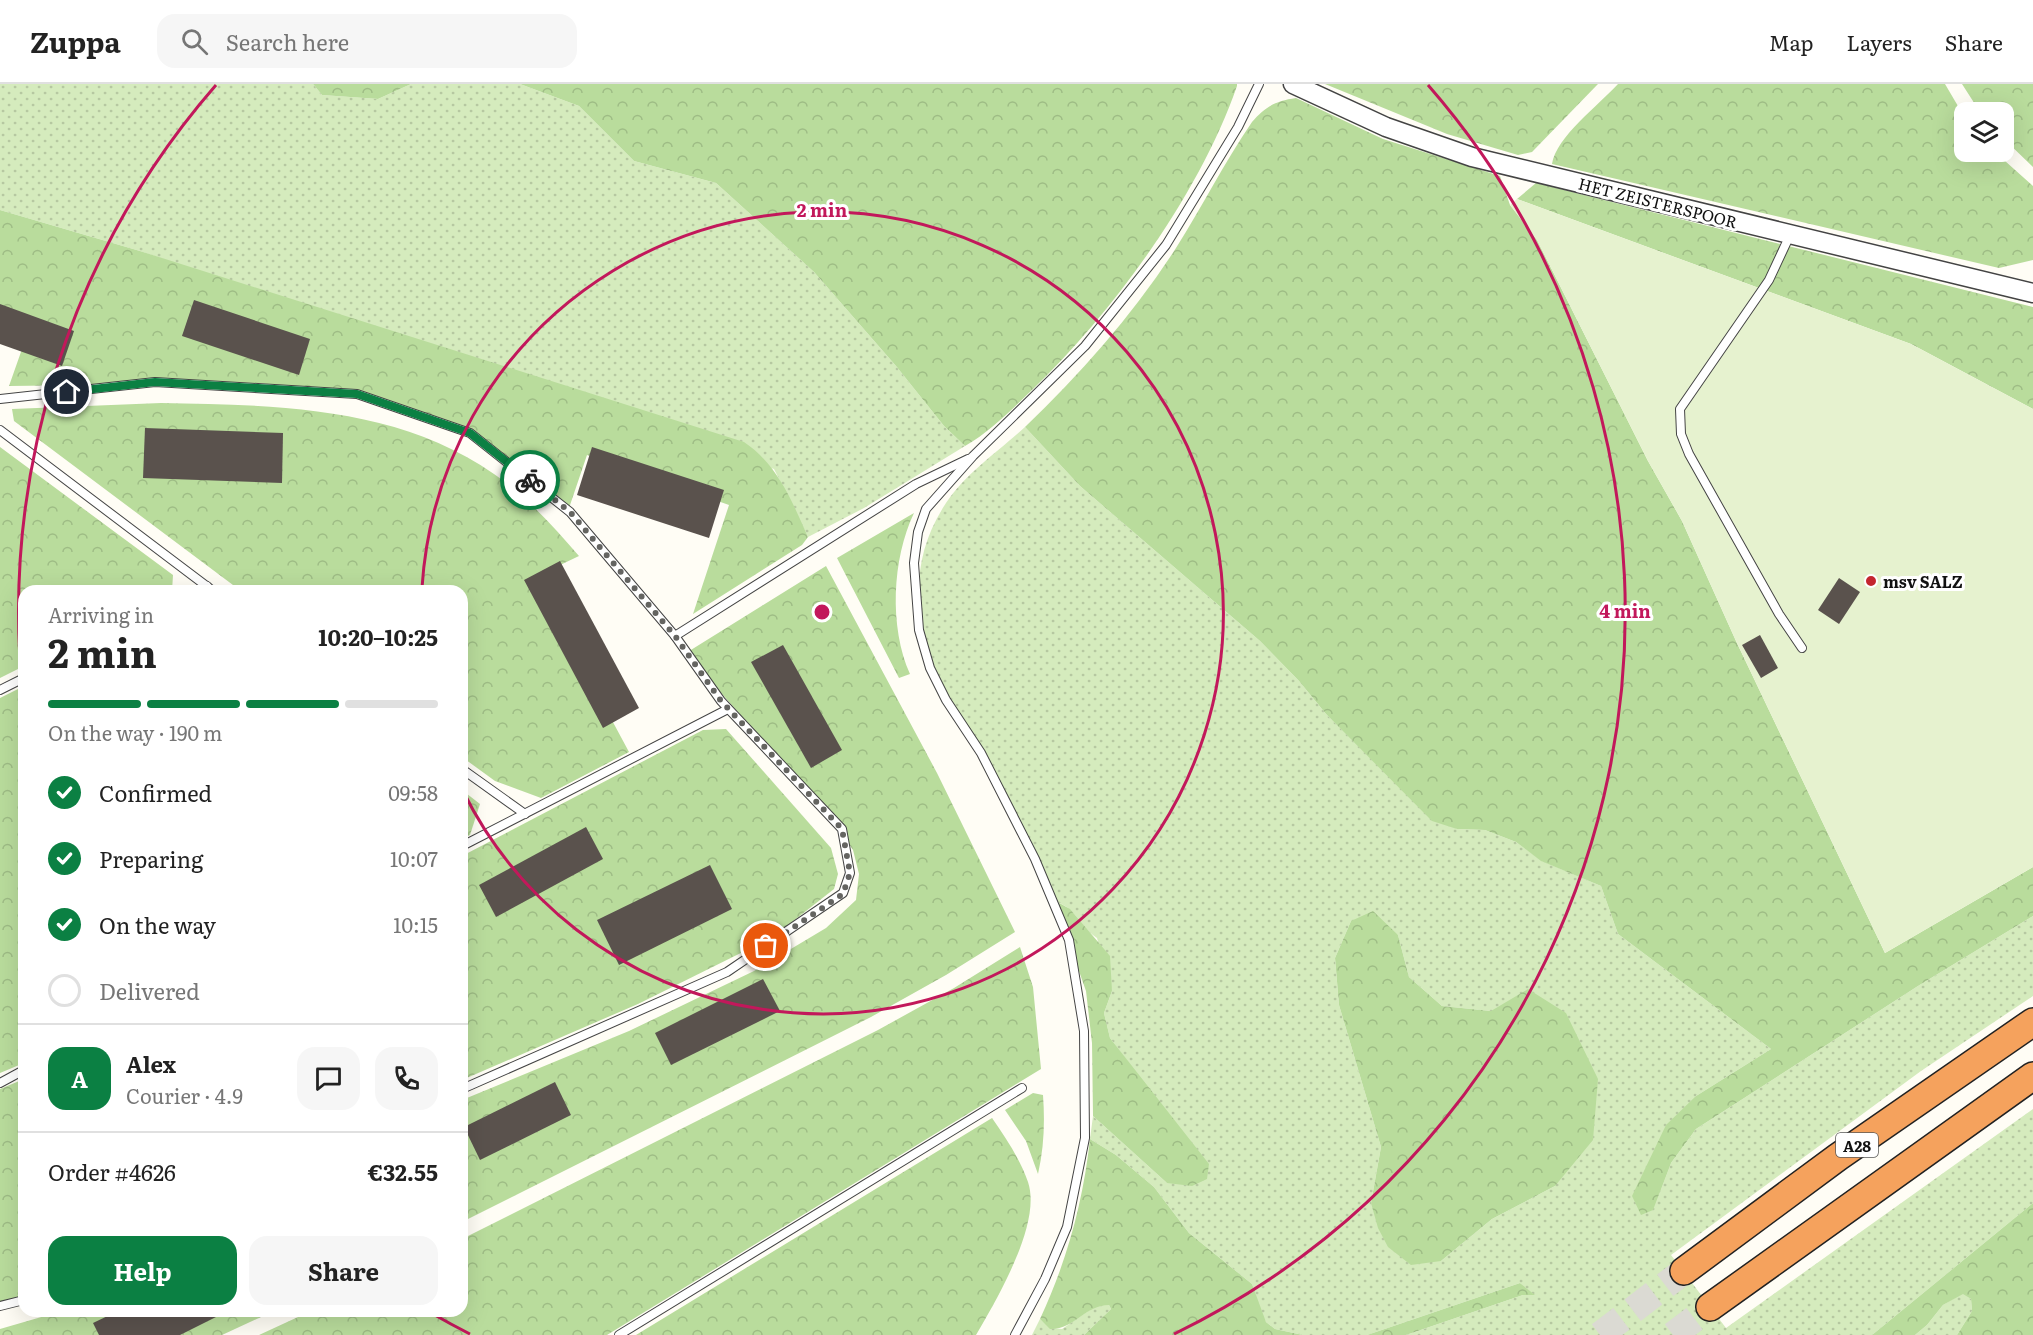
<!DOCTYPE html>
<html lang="en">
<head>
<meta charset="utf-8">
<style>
  body { margin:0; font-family:Literata,serif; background:#f6f6f6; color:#222; height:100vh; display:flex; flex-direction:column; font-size:22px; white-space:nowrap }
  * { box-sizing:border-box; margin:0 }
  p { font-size:20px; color:#767676 }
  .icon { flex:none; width:33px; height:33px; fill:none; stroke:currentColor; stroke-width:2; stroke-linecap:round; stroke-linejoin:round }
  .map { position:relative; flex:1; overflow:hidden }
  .drawer { position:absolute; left:18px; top:501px; width:450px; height:732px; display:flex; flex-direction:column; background:#fff; border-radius:18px; box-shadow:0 6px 24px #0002 }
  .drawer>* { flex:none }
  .controls { position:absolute; left:1954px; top:18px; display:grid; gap:12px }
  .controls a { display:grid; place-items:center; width:60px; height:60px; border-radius:12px; background:#fff; box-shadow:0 6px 24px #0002; font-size:30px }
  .pin { position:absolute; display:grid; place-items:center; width:51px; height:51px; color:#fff; margin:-26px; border:3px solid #fff; border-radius:50%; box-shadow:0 2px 6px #0007 }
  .courier { position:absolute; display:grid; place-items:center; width:60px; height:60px; margin:-30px; border:4px solid #0b8043; border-radius:50%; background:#fff; color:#222; box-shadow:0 2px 8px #0007 }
  .overview em { font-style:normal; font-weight:700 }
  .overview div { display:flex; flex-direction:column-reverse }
  .overview { display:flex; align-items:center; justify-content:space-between; height:102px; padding:0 30px }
  h1 { font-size:39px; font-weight:700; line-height:45px }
  .bar { display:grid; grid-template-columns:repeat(4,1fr); gap:9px 6px; align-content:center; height:72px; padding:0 30px }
  .bar i { height:8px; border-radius:4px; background:#e0e0e0 }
  .bar .current { background:#0b8043 }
  .bar p { grid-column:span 4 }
  .line { display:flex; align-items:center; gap:15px; padding:0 30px; border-top:2px solid #e0e0e0 }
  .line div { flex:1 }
  .round { display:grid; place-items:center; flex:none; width:63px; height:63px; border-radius:18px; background:#f6f6f6 }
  ol { padding:0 30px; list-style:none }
  li { display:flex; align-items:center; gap:18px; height:66px }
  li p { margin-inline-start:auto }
  li .icon { padding:6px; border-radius:50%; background:#0b8043; color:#fff; stroke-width:4 }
  li:last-child { color:#767676 }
  li i { width:33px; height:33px; border:3px solid #e0e0e0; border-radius:50% }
  .cta { display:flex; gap:12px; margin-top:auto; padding:12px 30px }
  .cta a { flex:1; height:69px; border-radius:18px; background:#0b8043; color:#fff; font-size:24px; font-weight:700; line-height:69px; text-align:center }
  .cta a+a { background:#f6f6f6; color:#222 }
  header { display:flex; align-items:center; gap:36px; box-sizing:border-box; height:84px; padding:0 30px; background:#fff; border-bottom:2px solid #e0e0e0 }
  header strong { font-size:28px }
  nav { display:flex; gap:33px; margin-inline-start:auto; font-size:21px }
  .search { width:420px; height:54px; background:#f6f6f6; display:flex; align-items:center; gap:15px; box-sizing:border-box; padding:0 21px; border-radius:18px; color:#767676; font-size:22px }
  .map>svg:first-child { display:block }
</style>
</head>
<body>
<header>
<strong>Zuppa</strong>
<div class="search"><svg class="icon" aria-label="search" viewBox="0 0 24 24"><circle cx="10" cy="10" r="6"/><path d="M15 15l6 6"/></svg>Search here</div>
<nav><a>Map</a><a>Layers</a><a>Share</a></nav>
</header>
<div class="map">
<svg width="2033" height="1251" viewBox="0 0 2033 1251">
  <defs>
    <pattern id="green-dots" width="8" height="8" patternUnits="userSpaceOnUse" patternTransform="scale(1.5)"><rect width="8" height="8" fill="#d5ebbd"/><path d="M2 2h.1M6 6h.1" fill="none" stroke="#b6c8a1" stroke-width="1.8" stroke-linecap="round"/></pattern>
    <pattern id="forest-crowns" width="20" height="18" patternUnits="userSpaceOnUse" patternTransform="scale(1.5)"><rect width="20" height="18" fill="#b9dc9c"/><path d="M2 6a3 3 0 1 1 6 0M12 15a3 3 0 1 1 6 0" fill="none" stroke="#9ebc85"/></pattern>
  </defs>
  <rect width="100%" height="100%" fill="#fffdf5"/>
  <g fill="url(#green-dots)" fill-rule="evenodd">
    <polygon points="0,0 313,0 322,11 378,15 411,0 520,0 579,22 634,77 716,99 814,188 896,282 944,342 965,362 864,424 808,453 774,385 140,167 0,126"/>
    <path d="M1025,343L1080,402L1260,557L1299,597L1326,630L1406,709L1457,745L1485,746L1516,758L1542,777L1601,802L1618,850L1771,965L1696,1012L1653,1126L1671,1079L1696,1045L1918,902L2033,832V912L1921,987L1671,1171L1726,1244L2033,1025V1119L1872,1251H1406L1523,1211H1534L1520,1199L1367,1251H1303L1275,1245L1266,1238L1261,1229L1252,1200L1189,1149L1154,1103L1116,1071L1090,1055L1093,1032L1167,1099L1147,1003L1110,954L1104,929L1112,907L1097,854C1084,846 1080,834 1069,825C1065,821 1058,819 1054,815C1049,808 1046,798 1042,790C1032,768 1022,746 1010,725C957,632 876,525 946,419C966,389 999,367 1025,343ZM1351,837L1398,851L1409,893L1442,922L1491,927L1555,1102L1492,1135L1441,1177L1371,1119L1381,1063L1339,921L1335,874Z"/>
    <polygon points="1963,1209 1971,1215 1972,1227 1957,1251 1915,1251 1927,1241 1943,1221"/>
    <polygon points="1097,1221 1109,1221 1111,1225 1084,1251 1032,1251 1040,1235 1050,1244 1062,1245"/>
  </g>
  <g fill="url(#forest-crowns)">
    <polygon points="313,0 411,0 378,15 322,11"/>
    <path d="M520,0H1237V2C1199,111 1114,227 1032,306C1010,327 991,347 965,362L944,342L896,282L814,188L716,99L634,77L579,22Z"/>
    <polygon points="1325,0 1598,0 1532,68 1518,71 1447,50"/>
    <path d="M1618,0H1945L1965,34V68H1995L2033,102V176L1999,184L1552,80C1556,53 1599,21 1618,0Z"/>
    <polygon points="1962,0 2033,0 2033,83 2004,55 2004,28 1980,28"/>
    <path d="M1296,14L1383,55L1500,92L1510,121L1537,156L1648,377L1682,437L1736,557L1885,869L2033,783V832L1918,902L1696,1045L1671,1079L1653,1126L1641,1131L1632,1112L1666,1041L1696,1012L1771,965L1618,850L1601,802L1541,777L1516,758L1485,746L1457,745L1432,737L1326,630L1299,597L1260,557L1080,402L1025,343C1081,289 1133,231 1176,164C1202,123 1224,79 1252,38C1265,23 1275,17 1296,14Z"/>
    <polygon points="1536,99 2033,223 2033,325 1911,260 1517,115"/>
    <path d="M0,126L140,167L744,358C777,380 792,417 808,453L802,461L693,530L729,421L587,371L568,427L462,347L352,310L259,299L9,302L28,248L0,238Z"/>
    <path d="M161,319C275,321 397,322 494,390C526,412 554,443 579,472L535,493L629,668L541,714L495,697L462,673V507H241L14,337L12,325Z"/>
    <polygon points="0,363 173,491 172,507 24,507 24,582 0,594"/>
    <path d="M914,429C892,475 889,543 910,590L899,594L837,474Z"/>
    <polygon points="826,482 937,689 1015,848 946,891 871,933 462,1138 462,1016 629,947 754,887 826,844 856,816 859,790 853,766 831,734 686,569"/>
    <polygon points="24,602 24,979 0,989 0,614"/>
    <polygon points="726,645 831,764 838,790 834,805 773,853 638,920 462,996 462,772 703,646"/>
    <polygon points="462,706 480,720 470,751 462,755"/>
    <polygon points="1054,816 1070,825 1110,872 1112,907 1104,929 1110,954 1209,1080 1207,1095 1192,1102 1167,1099 1093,1032 1092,959 1086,907"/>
    <polygon points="1373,827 1398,851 1409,893 1442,922 1491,927 1528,905 1566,929 1598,995 1593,1056 1555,1102 1492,1135 1441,1177 1411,1181 1388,1163 1378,1144 1371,1119 1381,1063 1339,921 1335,874 1351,837"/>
    <polygon points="1020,863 1033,903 1041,985 607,1251 259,1251 311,1227 462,1227 462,1155 878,946 954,904"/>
    <polygon points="24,995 24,1219 0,1225 0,1005"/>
    <path d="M1033,1009L1043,1011C1045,1038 1044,1064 1038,1090L1026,1057L1005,1026Z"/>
    <path d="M992,1034C1006,1054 1020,1075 1028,1098C1042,1139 997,1215 976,1251H636Z"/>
    <path d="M1090,1055L1116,1071L1154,1103L1189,1149L1252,1200L1266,1238L1275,1245L1303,1251H1084L1111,1225L1109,1221C1085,1221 1074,1246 1050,1245L1040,1235C1067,1177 1083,1118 1090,1055Z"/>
    <polygon points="2033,1119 2033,1251 1957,1251 1972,1227 1971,1215 1963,1210 1943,1221 1927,1241 1915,1251 1872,1251"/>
    <polygon points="1520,1199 1535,1211 1523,1211 1406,1251 1367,1251"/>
    <polygon points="62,1227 274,1227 222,1251 0,1251 0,1245"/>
  </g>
  <polygon fill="#e6f2cf" points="1517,115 1911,260 2033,325 2033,783 1885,869 1736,557 1682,437 1648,377 1537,156 1510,121"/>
  <g fill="#5a524d">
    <polygon points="194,216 310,255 299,291 182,252"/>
    <polygon points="0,220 74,247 62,282 0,260"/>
    <polygon points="145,344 283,349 282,399 143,394"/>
    <polygon points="592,363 724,406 709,454 577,411"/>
    <polygon points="560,477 639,624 603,644 524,496"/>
    <polygon points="1839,494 1860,508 1839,540 1818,526"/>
    <polygon points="1760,551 1778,584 1761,594 1742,561"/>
    <polygon points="783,561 842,666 811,684 751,578"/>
    <polygon points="586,743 603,775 496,833 479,801"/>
    <polygon points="710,781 732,825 619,881 597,836"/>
    <polygon points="763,895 780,927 671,981 655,949"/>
    <polygon points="555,998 571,1031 480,1076 464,1043"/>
    <polygon points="118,1227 228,1227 180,1251 99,1251 93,1239"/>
  </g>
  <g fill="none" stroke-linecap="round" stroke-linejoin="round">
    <g stroke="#dbdad3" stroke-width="27" stroke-dasharray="27 14" stroke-linecap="butt">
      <polyline points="1600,1251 1684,1187"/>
      <polyline points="1673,1251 1710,1223"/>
    </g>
    <defs>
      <g id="service">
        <polyline points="1790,151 1769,196 1680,325 1681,350 1689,370 1779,530 1802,564"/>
        <polyline points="0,315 155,298 357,310 470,349 570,428 675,552 721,617 842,745 850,789 843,809 727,888 462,1005"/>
        <polyline points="0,346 213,507"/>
        <polyline points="198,507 207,502"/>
        <polyline points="675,552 916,400 968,375"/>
        <polyline points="0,606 24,594"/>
        <polyline points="462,685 525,730"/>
        <polyline points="462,762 728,625"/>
        <polyline points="0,999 24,986"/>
        <polyline points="0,1222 24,1216"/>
        <polyline points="619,1251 1022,1004"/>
        <polyline points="1015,1251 1045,1195 1067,1143 1085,1054 1084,947 1069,856 1035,775 981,669 946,616 930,584 919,546 914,479 918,448 926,425 973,372 1085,262 1166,161 1238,43 1259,0"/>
      </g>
      <polyline id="tertiary" points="1293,0 1386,43 1472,73 2033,209"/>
      <g id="motorway">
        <polyline points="1684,1187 1838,1073 2033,938"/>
        <polyline points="1710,1223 2033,992"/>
      </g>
    </defs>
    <use href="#service" stroke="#444" stroke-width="10"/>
    <use href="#tertiary" stroke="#444" stroke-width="21"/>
    <use href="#motorway" stroke="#222" stroke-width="30"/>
    <use href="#service" stroke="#fff" stroke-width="8"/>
    <use href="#tertiary" stroke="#fff" stroke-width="18"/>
    <use href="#motorway" stroke="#f5a25d" stroke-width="27"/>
  </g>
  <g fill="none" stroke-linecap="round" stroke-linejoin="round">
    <polyline stroke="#646461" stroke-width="6" stroke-dasharray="0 10.8" points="530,396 570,428 675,552 721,617 842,745 850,789 843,810 766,862"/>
    <polyline stroke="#0b8043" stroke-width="8" points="67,308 155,298 357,310 470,349 530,396"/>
  </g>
  <g fill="none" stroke="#c2185b" stroke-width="3">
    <path d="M422 504A401 401 0 1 1 463 707"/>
    <path d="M470 1250A803 803 0 0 1 433 1230M23 612A803 803 0 0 1 216 1M1428 1A803 803 0 0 1 1174 1250"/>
  </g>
  <circle fill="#c4262e" stroke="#fff" stroke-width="2" cx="1871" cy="497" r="6"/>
  <g text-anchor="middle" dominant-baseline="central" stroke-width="6" stroke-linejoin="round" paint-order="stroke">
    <rect fill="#fff" stroke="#585858" stroke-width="1.5" x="1836" y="1049" width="42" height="24" rx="4.5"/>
    <g font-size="15" font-weight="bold" fill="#111">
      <text x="1857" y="1061">A28</text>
    </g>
    <g font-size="16" fill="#111" stroke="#fff">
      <text transform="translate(1658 118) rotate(14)">HET ZEISTERSPOOR</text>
    </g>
    <g font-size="16" font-weight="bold" fill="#111" stroke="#fff" text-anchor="start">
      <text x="1883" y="497">msv SALZ</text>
    </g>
  </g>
  <circle cx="822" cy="528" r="9" fill="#c2185b" stroke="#fff" stroke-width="3"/>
  <g font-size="18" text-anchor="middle" font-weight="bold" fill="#c2185b" stroke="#fff" stroke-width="6" stroke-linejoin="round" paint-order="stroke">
    <text x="822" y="133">2 min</text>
    <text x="1625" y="534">4 min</text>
  </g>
</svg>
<div class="controls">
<a><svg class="icon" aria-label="layers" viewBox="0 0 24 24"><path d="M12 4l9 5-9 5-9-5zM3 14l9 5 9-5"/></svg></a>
</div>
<div class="pin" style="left:766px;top:862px;background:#ea580c"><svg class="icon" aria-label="bag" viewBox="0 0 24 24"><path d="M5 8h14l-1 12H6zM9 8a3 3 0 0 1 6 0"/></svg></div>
<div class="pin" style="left:67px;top:308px;background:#1f2937"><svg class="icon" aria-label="home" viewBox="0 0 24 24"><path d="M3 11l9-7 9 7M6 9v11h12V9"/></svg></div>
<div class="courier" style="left:530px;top:396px"><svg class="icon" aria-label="bike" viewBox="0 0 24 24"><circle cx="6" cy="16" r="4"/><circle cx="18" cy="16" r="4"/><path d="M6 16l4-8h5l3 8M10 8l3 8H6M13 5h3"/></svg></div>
<section class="drawer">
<div class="overview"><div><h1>2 min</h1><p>Arriving in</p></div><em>10:20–10:25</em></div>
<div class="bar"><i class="current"></i><i class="current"></i><i class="current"></i><i></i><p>On the way · 190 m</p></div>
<ol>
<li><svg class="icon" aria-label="check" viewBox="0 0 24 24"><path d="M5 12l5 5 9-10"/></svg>Confirmed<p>09:58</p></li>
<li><svg class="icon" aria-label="check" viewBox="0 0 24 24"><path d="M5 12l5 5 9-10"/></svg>Preparing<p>10:07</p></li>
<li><svg class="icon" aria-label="check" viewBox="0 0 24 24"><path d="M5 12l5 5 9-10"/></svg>On the way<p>10:15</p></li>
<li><i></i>Delivered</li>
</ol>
<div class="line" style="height:108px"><b class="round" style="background:#0b8043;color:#fff">A</b><div><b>Alex</b><p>Courier · 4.9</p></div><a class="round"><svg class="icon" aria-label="chat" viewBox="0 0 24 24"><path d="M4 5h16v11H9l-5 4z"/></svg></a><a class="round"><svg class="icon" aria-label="phone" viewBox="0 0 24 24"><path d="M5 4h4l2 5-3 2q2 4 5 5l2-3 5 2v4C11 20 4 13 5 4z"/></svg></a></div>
<div class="line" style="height:78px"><div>Order #4626</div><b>€32.55</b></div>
<div class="cta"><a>Help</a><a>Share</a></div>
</section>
</div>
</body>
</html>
